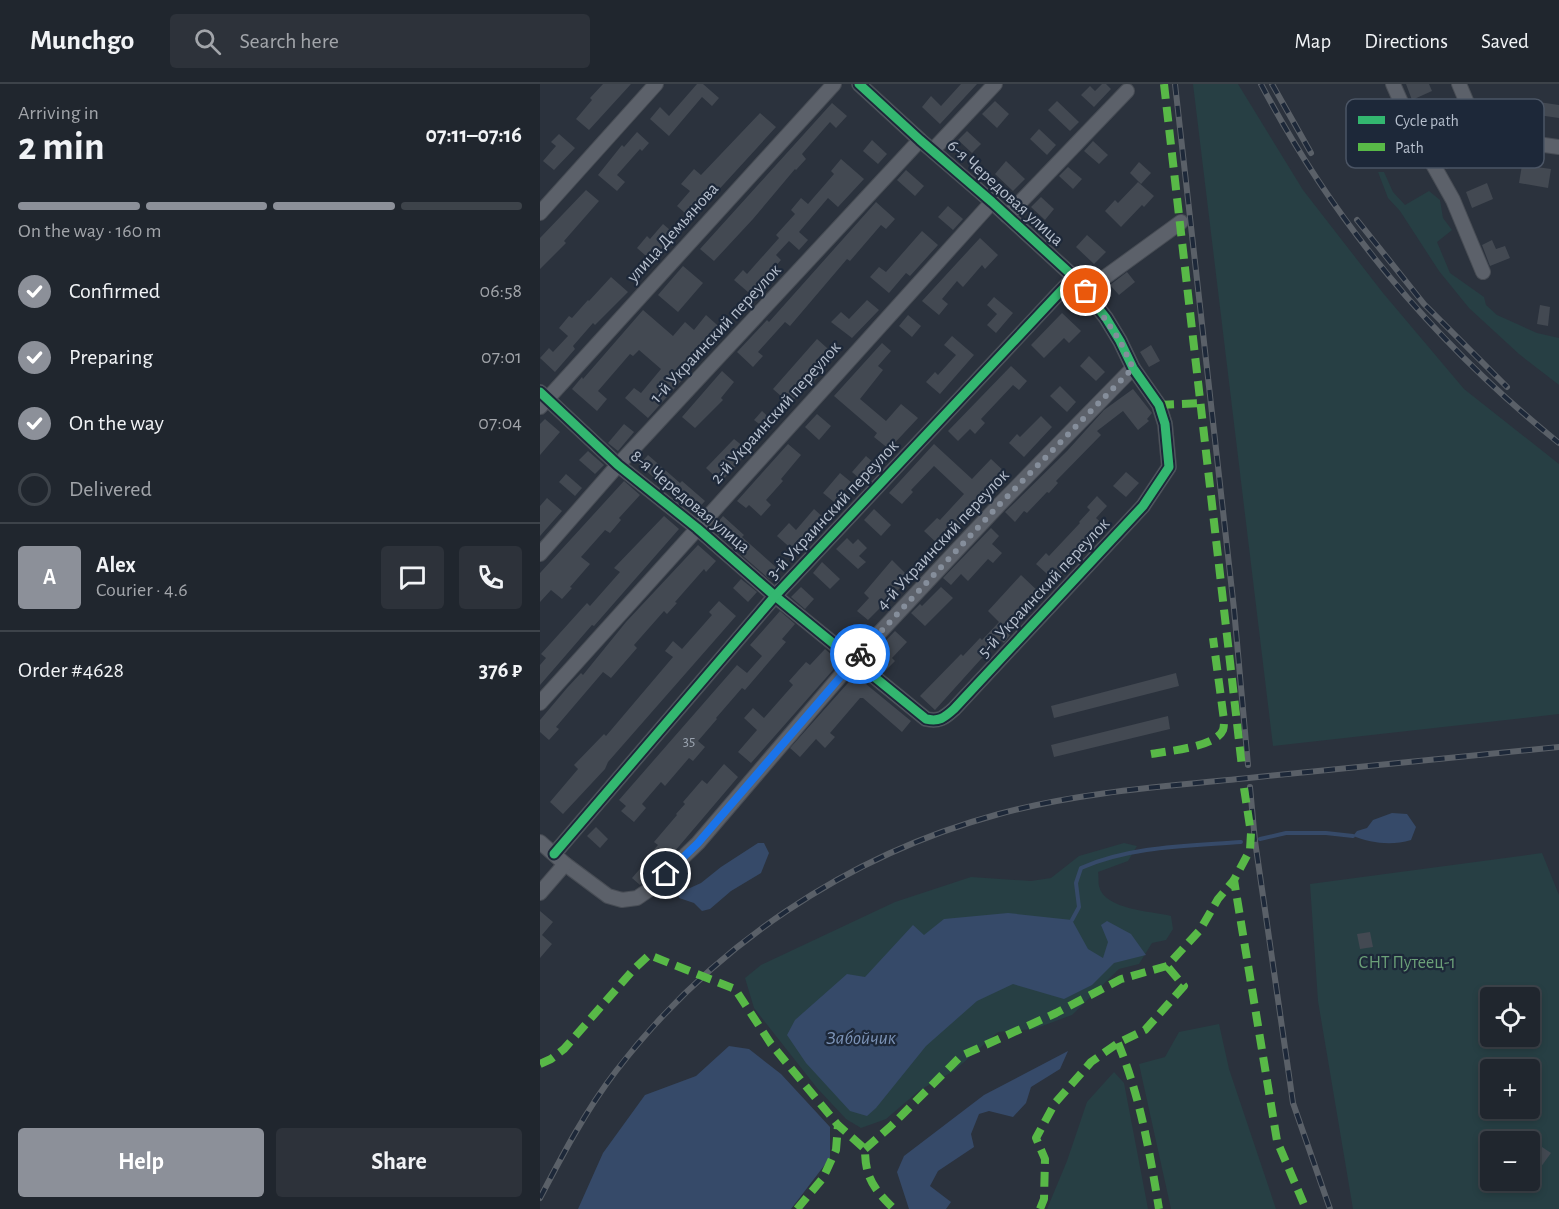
<!DOCTYPE html>
<html lang="en">
<head>
<meta charset="utf-8">
<style>
  body { margin:0; font-family:"Alegreya Sans",sans-serif; background:#2d323a; color:#f1f3f6; height:100vh; display:flex; flex-direction:column; font-size:22px; white-space:nowrap }
  * { box-sizing:border-box; margin:0 }
  p { font-size:20px; color:#a2a5aa }
  .icon { flex:none; width:33px; height:33px; fill:none; stroke:currentColor; stroke-width:2; stroke-linecap:round; stroke-linejoin:round }
  .map { position:relative; flex:1; overflow:hidden }
  .panel { display:flex; flex-direction:column; background:#20262e; width:540px }
  .panel>* { flex:none }
  .tools { position:absolute; left:940px; top:903px; display:grid; gap:12px }
  .tools a { display:grid; place-items:center; width:60px; height:60px; border-radius:6px; background:#20262e; box-shadow:0 3px 9px #0003,0 0 0 2px #3d434a; font-size:30px }
  .pin { position:absolute; display:grid; place-items:center; width:51px; height:51px; color:#fff; margin:-26px; border:3px solid #fff; border-radius:50%; box-shadow:0 2px 6px #0007 }
  .courier { position:absolute; display:grid; place-items:center; width:60px; height:60px; margin:-30px; border:4px solid #1a73e8; border-radius:50%; background:#fff; color:#222; box-shadow:0 2px 8px #0007 }
  .overview em { font-style:normal; font-weight:700 }
  .overview div { display:flex; flex-direction:column-reverse }
  .overview { display:flex; align-items:center; justify-content:space-between; height:102px; padding:0 18px }
  h1 { font-size:39px; font-weight:700; line-height:45px }
  .bar { display:grid; grid-template-columns:repeat(4,1fr); gap:9px 6px; align-content:center; height:72px; padding:0 18px }
  .bar i { height:8px; border-radius:4px; background:#3d434a }
  .bar .on { background:#8c9099 }
  .bar p { grid-column:span 4 }
  .line { display:flex; align-items:center; gap:15px; padding:0 18px; border-top:2px solid #3d434a }
  .line div { flex:1 }
  .round { display:grid; place-items:center; flex:none; width:63px; height:63px; border-radius:6px; background:#2d323a }
  ol { padding:0 18px; list-style:none }
  li { display:flex; align-items:center; gap:18px; height:66px }
  li p { margin-inline-start:auto }
  li .icon { padding:6px; border-radius:50%; background:#8c9099; color:#fff; stroke-width:4 }
  li:last-child { color:#a2a5aa }
  li i { width:33px; height:33px; border:3px solid #3d434a; border-radius:50% }
  .cta { display:flex; gap:12px; margin-top:auto; padding:12px 18px }
  .cta a { flex:1; height:69px; border-radius:6px; background:#8c9099; color:#fff; font-size:24px; font-weight:700; line-height:69px; text-align:center }
  .cta a+a { background:#2d323a; color:#f1f3f6 }
  header { display:flex; align-items:center; gap:36px; box-sizing:border-box; height:84px; padding:0 30px; background:#20262e; border-bottom:2px solid #3d434a }
  header strong { font-size:28px }
  nav { display:flex; gap:33px; margin-inline-start:auto; font-size:21px }
  .search { width:420px; height:54px; background:#2d323a; display:flex; align-items:center; gap:15px; box-sizing:border-box; padding:0 21px; border-radius:6px; color:#a2a5aa; font-size:22px }
  main { display:flex; flex:1; min-height:0 }
  .map>svg:first-child { display:block }
</style>
</head>
<body>
<header>
<strong>Munchgo</strong>
<div class="search"><svg class="icon" aria-label="search" viewBox="0 0 24 24"><circle cx="10" cy="10" r="6"/><path d="M15 15l6 6"/></svg>Search here</div>
<nav><a>Map</a><a>Directions</a><a>Saved</a></nav>
</header>
<main>
<section class="panel">
<div class="overview"><div><h1>2 min</h1><p>Arriving in</p></div><em>07:11–07:16</em></div>
<div class="bar"><i class="on"></i><i class="on"></i><i class="on"></i><i></i><p>On the way · 160 m</p></div>
<ol>
<li><svg class="icon" aria-label="check" viewBox="0 0 24 24"><path d="M5 12l5 5 9-10"/></svg>Confirmed<p>06:58</p></li>
<li><svg class="icon" aria-label="check" viewBox="0 0 24 24"><path d="M5 12l5 5 9-10"/></svg>Preparing<p>07:01</p></li>
<li><svg class="icon" aria-label="check" viewBox="0 0 24 24"><path d="M5 12l5 5 9-10"/></svg>On the way<p>07:04</p></li>
<li><i></i>Delivered</li>
</ol>
<div class="line" style="height:108px"><b class="round" style="background:#8c9099;color:#fff">A</b><div><b>Alex</b><p>Courier · 4.6</p></div><a class="round"><svg class="icon" aria-label="chat" viewBox="0 0 24 24"><path d="M4 5h16v11H9l-5 4z"/></svg></a><a class="round"><svg class="icon" aria-label="phone" viewBox="0 0 24 24"><path d="M5 4h4l2 5-3 2q2 4 5 5l2-3 5 2v4C11 20 4 13 5 4z"/></svg></a></div>
<div class="line" style="height:78px"><div>Order #4628</div><b>376 ₽</b></div>
<div class="cta"><a>Help</a><a>Share</a></div>
</section>
<div class="map">
<svg width="1019" height="1125" viewBox="0 0 1019 1125">
  <rect width="100%" height="100%" fill="#2b323d"/>
  <g fill="#273f44" fill-rule="evenodd">
    <polygon points="653,0 698,0 763,106 843,209 924,305 1019,380 1019,630 733,662"/>
    <polygon points="838,88 844,88 853,108 865,121 889,107 900,116 903,134 912,146 897,158 910,189 944,213 946,221 957,231 997,249 1019,254 1019,301 979,270 929,224 899,187 860,127 848,114"/>
    <path d="M584,759L597,762L588,777L558,788C559,792 558,798 559,802C564,826 612,827 631,832L633,845L626,856L612,859L599,880L579,885L532,931L494,945L458,948L414,987L380,1006L346,1035L321,1044L306,1035L277,1004L214,924L205,894L221,881L355,818L431,793L491,797L511,794L539,772Z"/>
    <path d="M1002,769L1019,811V1125H813L778,917L770,800ZM951,914H990V952H951ZM951,986H990V1024H951ZM951,1058H990V1096H951Z"/>
    <polygon points="679,940 689,985 736,1125 631,1125 599,980 625,973 639,948"/>
    <polygon points="574,988 584,999 608,1125 507,1125 527,1077 547,1018"/>
  </g>
  <g fill="#364a69">
    <path d="M852,729L867,730L876,743L871,756C851,762 831,759 813,752L817,747L827,744L833,736Z"/>
    <polygon points="218,759 224,759 229,769 221,789 191,807 170,825 162,827 154,819 139,814 139,809 161,799 181,783"/>
    <polygon points="468,829 532,836 548,865 563,874 568,858 561,841 567,837 591,850 606,871 574,879 552,901 524,915 473,900 437,917 386,962 336,1024 327,1032 310,1027 266,979 247,951 255,936 307,890 325,893 373,841 384,851 404,835"/>
    <polygon points="189,962 209,965 241,990 290,1043 290,1074 251,1125 38,1125 63,1069 105,1011 156,992"/>
    <polygon points="528,967 520,985 491,1003 486,1019 473,1033 449,1027 439,1030 431,1050 434,1063 398,1087 390,1102 411,1118 406,1125 369,1125 357,1088 364,1072 444,1011"/>
  </g>
  <g fill="none" stroke-linecap="round" stroke-linejoin="round">
    <g stroke="#364a69" stroke-width="4">
      <polyline points="720,755 746,749 786,749 813,752"/>
      <path d="M532,836L539,823L536,799L541,784C590,762 649,762 701,758"/>
    </g>
  </g>
  <g fill="#434952">
    <polygon points="63,0 91,0 49,46 36,35 52,16 50,14"/>
    <polygon points="157,0 163,0 179,14 172,22 162,13 129,52 110,35 120,23 129,32"/>
    <polygon points="421,0 437,0 400,40 382,23 391,12 401,22"/>
    <polygon points="562,0 566,0 571,5 554,23 541,11 550,2 555,7"/>
    <polygon points="866,0 889,0 892,7 872,16"/>
    <polygon points="985,16 1019,21 1019,34 984,29"/>
    <polygon points="455,17 469,30 457,44 442,30"/>
    <polygon points="517,17 539,38 530,47 508,26"/>
    <polygon points="292,19 307,32 296,44 290,38 262,70 266,75 256,86 255,85 213,135 174,177 160,165"/>
    <polygon points="220,29 236,43 152,135 137,122 150,107 141,100 154,85 161,91"/>
    <polygon points="499,45 516,61 507,71 490,55"/>
    <polygon points="427,47 441,60 432,69 418,56"/>
    <polygon points="97,48 109,59 102,67 100,65 77,91 85,98 77,107 58,91 82,61 84,63"/>
    <polygon points="19,50 35,64 14,86 3,77 16,62 11,58"/>
    <polygon points="332,56 347,70 338,80 323,67"/>
    <polygon points="553,57 568,71 559,80 544,67"/>
    <polygon points="912,65 918,81 906,85 898,70"/>
    <polygon points="301,75 324,95 298,123 288,114 259,148 268,156 259,166 249,157 236,171 241,176 219,201 224,204 215,214 194,196 203,186 207,190 239,154 236,151 255,130 251,126 261,114 268,120 294,90 291,87"/>
    <polygon points="466,77 485,95 473,107 455,90"/>
    <polygon points="599,78 611,89 601,100 590,89"/>
    <polygon points="982,81 1011,85 1008,104 979,99"/>
    <polygon points="528,83 542,95 533,105 519,92"/>
    <polygon points="366,86 384,102 375,112 357,96"/>
    <polygon points="598,98 614,112 604,123 602,121 581,143 565,127 575,116 578,119"/>
    <polygon points="947,99 953,115 932,124 926,108"/>
    <polygon points="46,106 59,117 24,157 26,159 0,185 0,154"/>
    <polygon points="501,113 514,125 505,136 491,123"/>
    <polygon points="336,118 355,135 346,145 341,141 310,177 307,175 250,242 245,238 218,268 223,272 213,283 197,268 227,236 229,238"/>
    <polygon points="408,122 423,135 413,146 398,133"/>
    <polygon points="123,140 137,152 114,179 97,164 107,152 110,155"/>
    <polygon points="382,147 398,161 370,192 366,189 349,209 330,193 339,183 346,188"/>
    <polygon points="547,151 566,168 554,180 536,163"/>
    <polygon points="440,154 458,171 445,185 442,181 423,203 417,197 402,215 408,220 399,231 382,217"/>
    <polygon points="952,156 956,165 965,162 970,174 950,182 942,161"/>
    <polygon points="143,182 163,199 138,228 118,211"/>
    <polygon points="587,188 595,198 579,211 570,201"/>
    <polygon points="71,193 88,208 55,241 53,239 33,262 35,265 15,288 0,274 9,264 13,268 28,252 19,244 29,232 32,234 48,216 49,217"/>
    <polygon points="454,213 473,229 456,249 447,241 457,230 447,221"/>
    <polygon points="327,216 339,226 312,254 291,238 301,228 309,235"/>
    <polygon points="1000,221 1010,223 1008,242 997,240"/>
    <polygon points="103,226 133,252 145,238 154,246 166,231 185,248 108,334 85,314 94,304 101,309 121,285 99,266 93,272 90,270 58,307 67,315 57,327 32,305 42,293 43,295"/>
    <polygon points="522,229 541,247 529,259 524,254 504,274 491,261"/>
    <polygon points="368,231 381,242 372,253 359,242"/>
    <polygon points="412,252 434,271 400,310 386,298 395,288 398,291 416,271 404,261"/>
    <polygon points="277,255 296,272 272,300 269,298 250,320 233,305"/>
    <polygon points="342,259 351,267 338,282 343,286 320,315 346,337 361,320 378,334 349,365 334,353 337,349 294,312"/>
    <polygon points="611,261 620,277 609,283 600,268"/>
    <polygon points="549,272 565,288 556,297 540,282"/>
    <polygon points="471,282 487,297 479,306 473,301 441,335 445,339 435,350 430,345 418,357 408,347"/>
    <polygon points="182,287 194,298 181,314 183,316 155,344 142,333"/>
    <polygon points="520,302 536,318 527,328 510,312"/>
    <polygon points="593,305 612,329 607,335 609,337 598,346 583,327 557,347 561,351 516,397 518,399 509,409 507,408 487,429 484,427 475,438 465,428 527,367 564,326"/>
    <polygon points="222,327 235,339 228,347 214,336"/>
    <polygon points="277,330 291,342 279,356 265,343"/>
    <polygon points="501,332 512,343 484,373 469,359 477,350 480,353"/>
    <polygon points="5,335 20,348 0,371 0,340"/>
    <polygon points="84,340 94,348 78,367 68,359"/>
    <polygon points="194,355 209,367 181,398 166,384"/>
    <polygon points="248,360 261,371 241,395 243,397 226,416 231,421 221,432 209,421 206,424 197,417"/>
    <polygon points="394,360 432,395 451,375 467,390 400,462 384,447 397,434 400,436 424,410 394,382 371,406 373,408 362,420 349,409"/>
    <polygon points="48,367 64,381 55,390 39,376"/>
    <polygon points="108,371 140,399 142,397 165,417 155,428 99,381"/>
    <polygon points="326,372 334,379 320,395 312,388"/>
    <polygon points="586,388 599,399 586,413 573,402"/>
    <polygon points="300,389 311,398 294,418 283,409"/>
    <polygon points="26,390 42,404 35,412 19,398"/>
    <polygon points="84,397 100,411 79,434 81,436 70,449 65,446 41,473 50,480 30,503 32,504 22,515 11,506 0,518 0,489"/>
    <polygon points="557,412 567,422 556,434 565,442 515,497 496,480 506,469 509,472 540,439 539,438 550,426 547,423"/>
    <polygon points="7,414 22,427 0,452 0,422"/>
    <polygon points="274,425 285,435 254,467 237,452 249,439 256,446"/>
    <polygon points="334,425 351,441 341,452 324,436"/>
    <polygon points="124,432 139,445 54,542 52,541 0,601 0,581 6,574 1,570 47,519 50,522 80,488 74,484"/>
    <polygon points="183,432 204,451 202,453 238,485 229,495 172,445"/>
    <polygon points="451,444 459,452 452,460 462,469 453,479 448,475 428,497 421,490 411,501 403,494"/>
    <polygon points="307,454 313,460 318,455 327,464 319,472 326,478 318,485 296,465"/>
    <polygon points="158,461 176,477 166,488 164,485 135,518 137,519 127,530 124,527 94,561 97,564 71,594 63,588 16,643 19,645 9,656 0,648 0,636 27,604 41,589 43,591 86,538"/>
    <polygon points="352,476 370,494 328,536 317,527 329,514 324,509"/>
    <polygon points="282,478 300,495 290,505 273,489"/>
    <polygon points="481,491 502,511 484,533 482,531 467,548 470,551 464,559 461,556 441,575 395,626 380,612 421,570 423,572 440,554 442,556 459,538 448,527"/>
    <polygon points="201,495 217,508 208,518 193,504"/>
    <polygon points="261,503 274,515 265,525 251,513"/>
    <polygon points="401,503 413,514 385,542 371,529 380,520 382,522"/>
    <polygon points="179,517 196,532 68,678 65,685 23,730 10,718 38,685 34,681 64,650 66,652 133,573 125,567 133,557 142,565 172,531 169,528"/>
    <polygon points="240,527 255,540 242,555 246,558 205,606 202,604 176,634 177,635 158,657 165,663 153,677 149,674 125,702 121,698 102,720 106,724 94,738 81,727 86,722 79,716 197,581 207,589 222,572 210,561"/>
    <polygon points="355,547 367,558 352,574 355,577 344,588 329,574"/>
    <polygon points="285,565 300,578 211,679 198,668 217,646 204,634 213,624 224,634 253,601 249,597 266,578 270,581"/>
    <polygon points="636,589 639,602 514,634 511,622"/>
    <polygon points="315,591 371,637 362,648 323,614 320,614 290,649 295,653 285,664 276,655 260,673 250,664"/>
    <polygon points="628,632 630,645 514,673 511,661"/>
    <polygon points="184,680 198,693 123,781 100,801 92,794 113,770 111,769 118,761 114,758 137,731 136,730 145,720 143,718 162,696 167,700"/>
    <polygon points="56,743 68,755 60,764 47,752"/>
    <polygon points="0,827 13,838 2,851 12,860 0,874"/>
    <polygon points="830,848 833,863 820,865 817,850"/>
    <polygon points="1002,1063 1011,1069 990,1098 990,1080"/>
  </g>
  <g fill="none" stroke-linecap="round" stroke-linejoin="round">
    <defs>
      <g id="street">
        <polyline points="853,0 872,43 913,116 943,188"/>
        <polyline points="919,0 941,52 1019,63"/>
        <polyline points="393,66 455,0"/>
        <polyline points="0,129 116,0"/>
        <polyline points="467,132 587,7"/>
        <polyline points="546,207 641,138"/>
        <path d="M0,308L78,381L157,444L235,512L386,635C399,638 404,634 414,625L603,422L629,383L625,340L619,321L593,284L580,257L566,234L534,193L452,118L380,56L319,0"/>
        <polyline points="0,323 294,0"/>
        <polyline points="0,470 78,381 380,56"/>
        <polyline points="0,619 452,118"/>
        <polyline points="0,758 25,780 68,812 82,816 97,814 110,805 158,759 314,576 459,421 593,284"/>
        <polyline points="14,770 235,512 534,193"/>
        <polyline points="0,809 25,780"/>
      </g>
    </defs>
    <use href="#street" stroke="#484d55" stroke-width="16"/>
    <use href="#street" stroke="#5c616a" stroke-width="14"/>
    <defs>
      <g id="rail">
        <polyline points="635,0 694,525 708,681"/>
        <path d="M721,0C794,139 896,260 1019,359"/>
        <polyline points="732,0 771,69"/>
        <polyline points="817,136 884,220 967,303"/>
        <polyline points="710,703 715,757 753,1019 790,1125"/>
        <path d="M0,1114C23,1070 46,1026 76,987C172,862 307,771 459,730C543,707 632,702 718,693C818,683 919,673 1019,663"/>
      </g>
    </defs>
    <use href="#rail" stroke="#5a6068" stroke-width="6"/>
    <use href="#rail" stroke="#1d2839" stroke-width="4" stroke-dasharray="11" stroke-linecap="butt"/>
    <g stroke="#58b947" stroke-width="8" stroke-dasharray="15 8" stroke-linecap="butt">
      <polyline points="624,0 702,683"/>
      <polyline points="619,321 661,319"/>
      <path d="M611,670C628,667 676,663 683,646C684,643 684,639 684,636L673,554"/>
      <polyline points="704,704 711,749 710,766 694,796 737,1057 766,1125"/>
      <path d="M578,959C600,1012 610,1069 619,1125"/>
      <path d="M0,980L11,975L24,965L93,886L109,871L195,905L231,960L298,1041L325,1065C325,1094 334,1105 354,1125"/>
      <polyline points="325,1065 351,1042 421,972 516,929 581,895 627,882 660,846 678,815 694,796"/>
      <polyline points="257,1125 283,1094 296,1066 298,1041"/>
      <polyline points="500,1125 504,1115 505,1075 496,1054 515,1019 551,978 578,959 605,946 644,902 627,882"/>
    </g>
    <defs>
      <g id="cycleway">
        <path d="M0,308L78,381L157,444L235,512L386,635C399,638 404,634 414,625L603,422L629,383L625,340L619,321L593,284L580,257L566,234L534,193L452,118L380,56L319,0"/>
        <polyline points="14,770 235,512 534,193"/>
      </g>
    </defs>
    <use href="#cycleway" stroke="#1d2839" stroke-width="13"/>
    <use href="#cycleway" stroke="#33b770" stroke-width="9"/>
  </g>
  <g fill="none" stroke-linecap="round" stroke-linejoin="round">
    <polyline stroke="#858e9b" stroke-width="6" stroke-dasharray="0 10.8" points="320,570 459,421 593,284 580,257 546,207"/>
    <polyline stroke="#1a73e8" stroke-width="8" points="126,790 158,759 320,570"/>
  </g>
  <g text-anchor="middle" dominant-baseline="central" stroke-width="4.5" stroke-linejoin="round" paint-order="stroke">
    <g font-size="15" fill="#99a2ae">
      <text x="149" y="657">35</text>
    </g>
    <g font-size="18" fill="#b6bfcd" stroke="#1d2839">
      <text transform="translate(465 109) rotate(42)">6-я Чередовая улица</text>
      <text transform="translate(133 149) rotate(-48)">улица Демьянова</text>
      <text transform="translate(176 250) rotate(-47)">1-й Украинский переулок</text>
      <text transform="translate(236 329) rotate(-48)">2-й Украинский переулок</text>
      <text transform="translate(150 418) rotate(40)">8-я Чередовая улица</text>
      <text transform="translate(293 426) rotate(-47)">3-й Украинский переулок</text>
      <text transform="translate(403 456) rotate(-47)">4-й Украинский переулок</text>
      <text transform="translate(504 504) rotate(-47)">5-й Украинский переулок</text>
    </g>
    <g font-size="18" fill="#6ba078" stroke="#1d2839">
      <text x="867" y="879">СНТ Путеец-1</text>
    </g>
    <g font-size="20" font-style="italic" fill="#7c93b7" stroke="#1d2839">
      <text x="321" y="954">Забойчик</text>
    </g>
  </g>
  <rect x="806" y="15" width="198" height="69" rx="9" fill="#1d2839" stroke="#4b5565" stroke-width="1.5"/>
  <rect x="818" y="32" width="27" height="8" fill="#33b770"/>
  <rect x="818" y="59" width="27" height="8" fill="#58b947"/>
  <g font-size="16" fill="#b6bfcd">
    <text x="855" y="42">Cycle path</text>
    <text x="855" y="69">Path</text>
  </g>
</svg>
<div class="tools">
<a><svg class="icon" aria-label="locate" viewBox="0 0 24 24"><circle cx="12" cy="12" r="6"/><path d="M12 2v4M12 18v4M2 12h4M18 12h4"/></svg></a>
<a>+</a>
<a>−</a>
</div>
<div class="pin" style="left:546px;top:207px;background:#ea580c"><svg class="icon" aria-label="bag" viewBox="0 0 24 24"><path d="M5 8h14l-1 12H6zM9 8a3 3 0 0 1 6 0"/></svg></div>
<div class="pin" style="left:126px;top:790px;background:#1f2937"><svg class="icon" aria-label="home" viewBox="0 0 24 24"><path d="M3 11l9-7 9 7M6 9v11h12V9"/></svg></div>
<div class="courier" style="left:320px;top:570px"><svg class="icon" aria-label="bike" viewBox="0 0 24 24"><circle cx="6" cy="16" r="4"/><circle cx="18" cy="16" r="4"/><path d="M6 16l4-8h5l3 8M10 8l3 8H6M13 5h3"/></svg></div>
</div>
</main>
</body>
</html>
